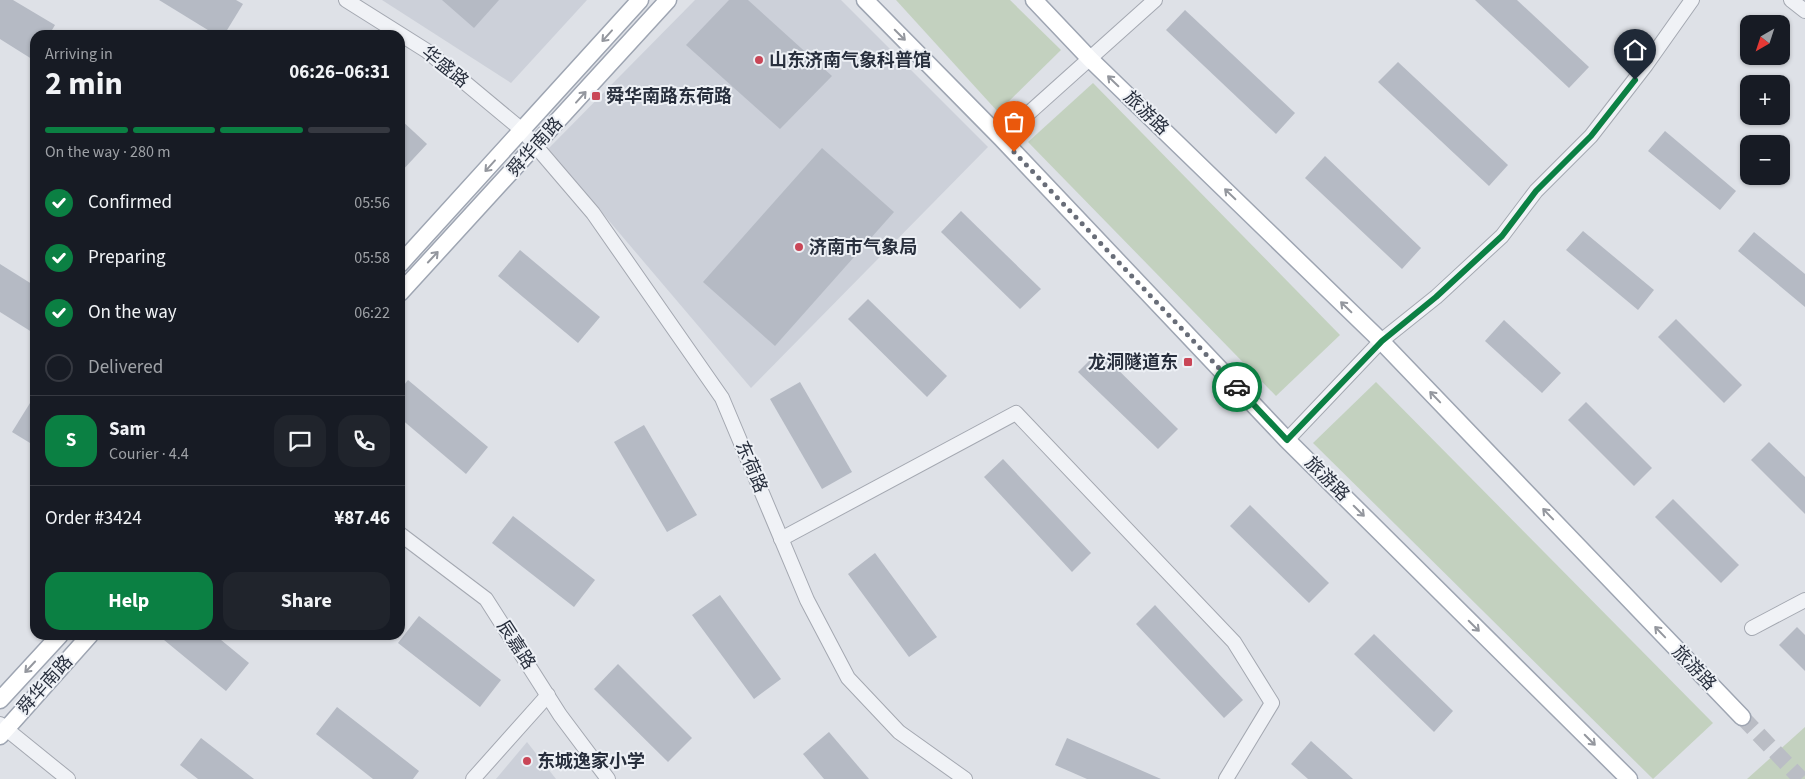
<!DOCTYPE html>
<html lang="en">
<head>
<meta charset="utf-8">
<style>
  body { margin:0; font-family:"Source Sans 3","Noto Sans SC",sans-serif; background:#20242c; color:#f1f3f6; height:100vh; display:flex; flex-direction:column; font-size:19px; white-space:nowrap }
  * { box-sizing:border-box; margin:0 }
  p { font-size:16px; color:#9ea1a6 }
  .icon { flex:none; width:28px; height:28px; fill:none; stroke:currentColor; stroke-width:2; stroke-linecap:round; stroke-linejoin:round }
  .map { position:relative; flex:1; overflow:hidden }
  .panel { position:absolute; left:30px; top:30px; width:375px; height:610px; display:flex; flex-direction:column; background:#171b24; border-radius:15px; box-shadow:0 1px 4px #0004 }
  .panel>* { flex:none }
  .needle { width:32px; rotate:219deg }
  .buttons { position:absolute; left:1740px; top:15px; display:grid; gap:10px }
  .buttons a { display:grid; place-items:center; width:50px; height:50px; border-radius:10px; background:#171b24; box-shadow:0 1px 4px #0004; font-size:25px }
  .pin { position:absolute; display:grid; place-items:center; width:42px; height:42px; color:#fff; margin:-51px -21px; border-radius:50% 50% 50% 0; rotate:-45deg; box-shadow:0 0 5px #0007 }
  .pin .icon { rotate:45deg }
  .courier { position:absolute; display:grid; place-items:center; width:50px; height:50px; margin:-25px; border:4px solid #0b8043; border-radius:50%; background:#fff; color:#222; box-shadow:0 1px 6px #0007 }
  .headline em { font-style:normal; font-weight:700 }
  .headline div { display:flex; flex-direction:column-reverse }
  .headline { display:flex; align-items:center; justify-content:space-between; height:85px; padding:0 15px }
  h1 { font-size:32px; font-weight:700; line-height:38px }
  .bar { display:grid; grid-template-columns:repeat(4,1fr); gap:8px 5px; align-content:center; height:60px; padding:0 15px }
  .bar i { height:6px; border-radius:4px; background:#363941 }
  .bar .selected { background:#0b8043 }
  .bar p { grid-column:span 4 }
  .line { display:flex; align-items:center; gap:12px; padding:0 15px; border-top:1px solid #363941 }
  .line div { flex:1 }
  .round { display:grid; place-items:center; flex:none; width:52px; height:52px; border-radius:15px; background:#20242c }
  ol { padding:0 15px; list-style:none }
  li { display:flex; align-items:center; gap:15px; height:55px }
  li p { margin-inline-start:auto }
  li .icon { padding:5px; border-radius:50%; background:#0b8043; color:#fff; stroke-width:4 }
  li:last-child { color:#9ea1a6 }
  li i { width:28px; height:28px; border:2px solid #363941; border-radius:50% }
  .button { display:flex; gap:10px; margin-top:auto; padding:10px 15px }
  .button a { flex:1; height:58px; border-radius:15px; background:#0b8043; color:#fff; font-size:20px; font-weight:700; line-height:58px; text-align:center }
  .button a+a { background:#20242c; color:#f1f3f6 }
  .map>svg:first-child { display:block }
</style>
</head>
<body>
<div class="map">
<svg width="1805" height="779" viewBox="0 0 1805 779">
  <rect width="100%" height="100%" fill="#dee1e7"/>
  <g fill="#ccd0d9">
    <polygon points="382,0 587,0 511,83"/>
    <polygon points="695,0 841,0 988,147 751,388 548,149"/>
    <polygon points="527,742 556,779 496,779"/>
  </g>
  <g fill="#c3d1bf">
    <polygon points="896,0 1010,0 1061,50 998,112"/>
    <polygon points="1093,83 1340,335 1276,396 1028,142"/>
    <polygon points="1376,382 1713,723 1653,779 1313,443"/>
    <polygon points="1805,727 1805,779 1747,779"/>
  </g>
  <g fill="#b5bac4">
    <polygon points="0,0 13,0 55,25 49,35 35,35 35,61 0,39"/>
    <polygon points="159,0 236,0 243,4 224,35 216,35"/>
    <polygon points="442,0 499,0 474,28"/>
    <polygon points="729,0 748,0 832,76 780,129 686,45"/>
    <polygon points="1475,0 1517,0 1589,67 1569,88"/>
    <polygon points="1185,10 1295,113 1276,134 1166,30"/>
    <polygon points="1398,62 1508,165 1489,186 1378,82"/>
    <polygon points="400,119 427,144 400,173"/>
    <polygon points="1665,131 1736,191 1720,210 1648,151"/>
    <polygon points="822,148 894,212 775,346 703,282"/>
    <polygon points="1325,156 1421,248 1402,269 1305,178"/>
    <polygon points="961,211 1041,289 1020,309 941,232"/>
    <polygon points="1583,231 1654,290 1638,310 1566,250"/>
    <polygon points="1754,232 1805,274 1805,307 1738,251"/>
    <polygon points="520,250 600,317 578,343 498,276"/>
    <polygon points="0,264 35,286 35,334 0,312"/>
    <polygon points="868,299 947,376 927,397 848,319"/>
    <polygon points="1676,319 1742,385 1724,403 1658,337"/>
    <polygon points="1504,320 1561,373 1542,393 1485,341"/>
    <polygon points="1099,351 1178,429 1158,449 1078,372"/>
    <polygon points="408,380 488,447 466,474 400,418 400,390"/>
    <polygon points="800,382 852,472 822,489 770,399"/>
    <polygon points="35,395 35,446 12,432"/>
    <polygon points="1586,402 1652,468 1634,486 1568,420"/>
    <polygon points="644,425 697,515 667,532 614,442"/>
    <polygon points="1769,442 1805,477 1805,514 1751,460"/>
    <polygon points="1003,459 1091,553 1072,572 984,477"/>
    <polygon points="1673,499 1739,565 1721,583 1655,517"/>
    <polygon points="1250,505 1329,583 1309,603 1230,526"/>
    <polygon points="513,516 595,580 574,607 492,543"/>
    <polygon points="875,553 937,637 909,657 848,574"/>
    <polygon points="720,595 781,679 754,699 692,615"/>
    <polygon points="1155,605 1243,700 1224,718 1136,624"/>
    <polygon points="419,616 501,680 480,707 398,643"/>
    <polygon points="1797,627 1805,635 1805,671 1779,645"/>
    <polygon points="1374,634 1453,711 1434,732 1354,654"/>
    <polygon points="158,635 215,635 249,663 226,691"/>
    <polygon points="618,664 692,738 668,762 594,689"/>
    <polygon points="337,707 419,771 413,779 373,779 316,734"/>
    <polygon points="829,732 869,779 824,779 803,754"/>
    <polygon points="201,738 254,779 198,779 180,765"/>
    <polygon points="1067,738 1161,779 1087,779 1055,765"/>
    <polygon points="1311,741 1353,779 1308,779 1291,764"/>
  </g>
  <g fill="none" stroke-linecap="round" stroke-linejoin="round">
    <polyline stroke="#babdc5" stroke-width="16" stroke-dasharray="16 8" stroke-linecap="butt" points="1742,717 1801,779"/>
    <defs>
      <g id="minor">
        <polyline points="346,0 427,51 522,130 593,213 722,398 807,600 848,678 899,732 965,779"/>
        <polyline points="1791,0 1805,11"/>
        <polyline points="1001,138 1155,0"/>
        <polyline points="1287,440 1381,341 1436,297 1502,236 1536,191 1591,136 1646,65 1692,0"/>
        <polyline points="400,534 486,599 560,715 608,779"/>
        <polyline points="781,539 1016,413 1234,642 1272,703 1226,779"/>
        <polyline points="1752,628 1805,600"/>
        <polyline points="0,724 68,779"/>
        <polyline points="473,779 548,695"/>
      </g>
      <g id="major">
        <polyline points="865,0 1001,138 1287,440 1629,779"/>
        <polyline points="1034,0 1090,59 1381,341 1742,717"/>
        <polyline points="400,264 640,0"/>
        <polyline points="400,293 668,0"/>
        <polyline points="0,700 60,635"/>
        <polyline points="0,736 90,635"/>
      </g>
    </defs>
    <use href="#minor" stroke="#a4a8b1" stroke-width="16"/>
    <use href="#major" stroke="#9ea5b2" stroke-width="19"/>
    <use href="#minor" stroke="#f0f2f6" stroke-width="14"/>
    <use href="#major" stroke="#fff" stroke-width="16"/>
  </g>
  <defs><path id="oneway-shaft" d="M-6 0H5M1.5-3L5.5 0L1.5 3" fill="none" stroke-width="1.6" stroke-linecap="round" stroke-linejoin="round" transform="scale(1.25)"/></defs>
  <g stroke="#94979e">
    <use href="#oneway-shaft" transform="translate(900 35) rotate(45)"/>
    <use href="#oneway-shaft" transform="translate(607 36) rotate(132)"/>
    <use href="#oneway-shaft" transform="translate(1113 81) rotate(-136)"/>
    <use href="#oneway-shaft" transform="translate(581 97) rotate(-48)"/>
    <use href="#oneway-shaft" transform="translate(490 166) rotate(132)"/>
    <use href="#oneway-shaft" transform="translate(1230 194) rotate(-136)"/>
    <use href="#oneway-shaft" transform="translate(433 257) rotate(-47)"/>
    <use href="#oneway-shaft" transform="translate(1346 307) rotate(-136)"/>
    <use href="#oneway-shaft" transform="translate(1435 397) rotate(-134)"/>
    <use href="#oneway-shaft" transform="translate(1359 511) rotate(45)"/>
    <use href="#oneway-shaft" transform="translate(1548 514) rotate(-134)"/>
    <use href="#oneway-shaft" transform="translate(1474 626) rotate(45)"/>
    <use href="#oneway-shaft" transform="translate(1660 632) rotate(-134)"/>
    <use href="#oneway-shaft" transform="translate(30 667) rotate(133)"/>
    <use href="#oneway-shaft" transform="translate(1590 740) rotate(45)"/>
  </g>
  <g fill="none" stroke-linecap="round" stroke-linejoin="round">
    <polyline stroke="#686d78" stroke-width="5" stroke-dasharray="0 9" points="1014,152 1237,387"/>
    <polyline stroke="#0b8043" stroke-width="6" points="1237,387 1287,440 1382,341 1436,297 1502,236 1536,191 1591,136 1635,80"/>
  </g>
  <g fill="#c94657" stroke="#edf0f5" stroke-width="2">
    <circle cx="759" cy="60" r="5"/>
    <rect x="591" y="91" width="10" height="10" rx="2.5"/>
    <circle cx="799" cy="247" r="5"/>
    <rect x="1183" y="357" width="10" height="10" rx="2.5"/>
    <circle cx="527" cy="761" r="5"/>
  </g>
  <g text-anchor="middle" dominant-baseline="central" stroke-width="4" stroke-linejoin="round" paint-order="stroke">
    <g font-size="18" font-weight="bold" fill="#282f3d" stroke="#edf0f5" text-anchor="start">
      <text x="769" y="60">山东济南气象科普馆</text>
      <text x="606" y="96">舜华南路东荷路</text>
      <text x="809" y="247">济南市气象局</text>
      <text x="1178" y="362" text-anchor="end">龙洞隧道东</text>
      <text x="537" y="761">东城逸家小学</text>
    </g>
    <g font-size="18" fill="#282f3d" stroke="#edf0f5">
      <text transform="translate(445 67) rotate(39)">华盛路</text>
      <text transform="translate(1146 113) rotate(44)">旅游路</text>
      <text transform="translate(535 147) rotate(-48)">舜华南路</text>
      <text transform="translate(751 467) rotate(67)">东荷路</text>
      <text transform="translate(1327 479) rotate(45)">旅游路</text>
      <text transform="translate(516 645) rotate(57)">辰嘉路</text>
      <text transform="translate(1694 668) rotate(46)">旅游路</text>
      <text transform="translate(45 685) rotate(-48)">舜华南路</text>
    </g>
  </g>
</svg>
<div class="buttons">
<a><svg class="needle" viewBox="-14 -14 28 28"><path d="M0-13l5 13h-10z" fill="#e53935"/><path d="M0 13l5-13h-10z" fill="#9ea1a6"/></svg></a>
<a>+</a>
<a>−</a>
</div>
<div class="pin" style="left:1014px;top:152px;background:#ea580c"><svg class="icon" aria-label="bag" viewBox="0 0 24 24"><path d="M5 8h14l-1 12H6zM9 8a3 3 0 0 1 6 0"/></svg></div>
<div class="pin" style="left:1635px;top:80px;background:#1f2937"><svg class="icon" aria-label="home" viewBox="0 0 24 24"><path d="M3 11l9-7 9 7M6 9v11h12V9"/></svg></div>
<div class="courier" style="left:1237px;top:387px"><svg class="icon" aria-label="car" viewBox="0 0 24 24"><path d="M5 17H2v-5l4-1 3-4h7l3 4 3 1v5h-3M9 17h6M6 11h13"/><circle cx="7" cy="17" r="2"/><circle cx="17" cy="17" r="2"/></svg></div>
<section class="panel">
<div class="headline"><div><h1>2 min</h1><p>Arriving in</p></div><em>06:26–06:31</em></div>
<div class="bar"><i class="selected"></i><i class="selected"></i><i class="selected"></i><i></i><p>On the way · 280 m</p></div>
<ol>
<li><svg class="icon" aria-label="check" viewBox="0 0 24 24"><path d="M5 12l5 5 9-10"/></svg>Confirmed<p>05:56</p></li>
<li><svg class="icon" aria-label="check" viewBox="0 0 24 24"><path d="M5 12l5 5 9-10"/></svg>Preparing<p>05:58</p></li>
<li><svg class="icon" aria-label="check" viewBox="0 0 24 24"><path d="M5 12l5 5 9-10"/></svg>On the way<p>06:22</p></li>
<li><i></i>Delivered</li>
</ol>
<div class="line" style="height:90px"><b class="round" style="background:#0b8043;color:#fff">S</b><div><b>Sam</b><p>Courier · 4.4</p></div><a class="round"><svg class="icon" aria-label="chat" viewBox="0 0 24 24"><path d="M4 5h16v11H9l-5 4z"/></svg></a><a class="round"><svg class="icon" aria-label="phone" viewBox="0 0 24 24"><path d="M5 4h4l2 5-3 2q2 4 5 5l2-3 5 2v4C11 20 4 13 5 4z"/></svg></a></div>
<div class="line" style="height:65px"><div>Order #3424</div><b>¥87.46</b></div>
<div class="button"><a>Help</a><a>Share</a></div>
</section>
</div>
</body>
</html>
